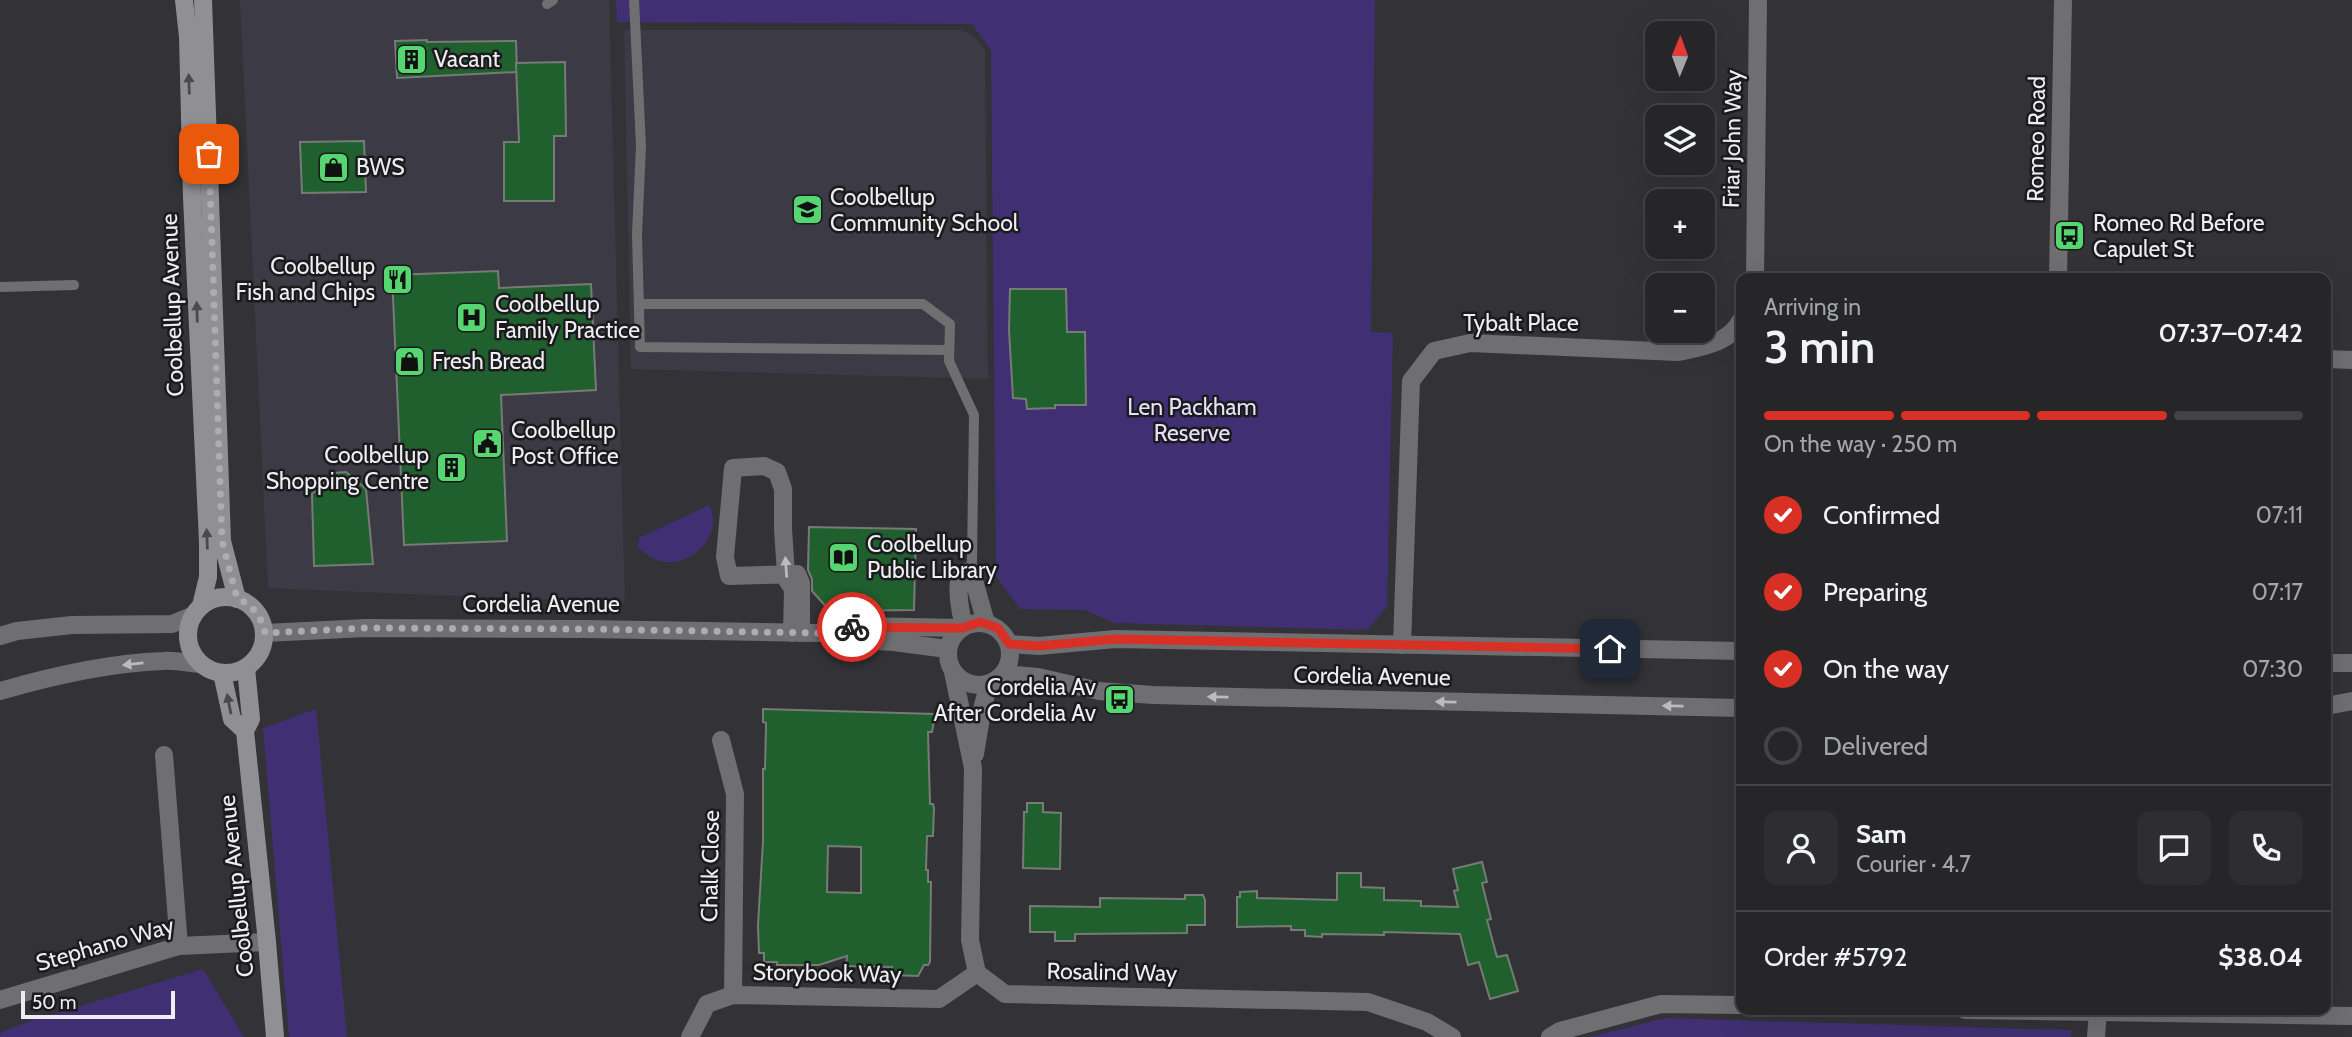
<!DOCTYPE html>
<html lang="en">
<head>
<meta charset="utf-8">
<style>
  body { margin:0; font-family:Cabin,sans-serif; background:#2e2e31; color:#f1f3f6; height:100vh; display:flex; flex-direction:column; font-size:26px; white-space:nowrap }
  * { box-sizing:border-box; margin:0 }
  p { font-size:23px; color:#a4a5a8 }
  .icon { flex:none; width:38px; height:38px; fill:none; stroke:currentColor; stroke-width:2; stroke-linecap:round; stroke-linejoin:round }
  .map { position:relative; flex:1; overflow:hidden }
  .sheet { position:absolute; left:1736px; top:273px; width:595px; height:742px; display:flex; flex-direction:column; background:#262629; border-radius:14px; box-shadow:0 7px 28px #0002,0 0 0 2px #424346 }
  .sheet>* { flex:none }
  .needle { width:46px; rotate:1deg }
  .controls { position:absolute; left:1645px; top:21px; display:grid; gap:14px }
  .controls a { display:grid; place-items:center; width:70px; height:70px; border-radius:14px; background:#262629; box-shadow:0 7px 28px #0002,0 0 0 2px #424346; font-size:35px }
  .scale { position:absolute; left:21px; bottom:18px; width:154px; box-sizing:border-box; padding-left:7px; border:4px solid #eeedf1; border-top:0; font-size:19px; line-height:24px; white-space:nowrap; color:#eeedf1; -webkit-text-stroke:5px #1b1a1d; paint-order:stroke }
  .pin { position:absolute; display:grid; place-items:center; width:60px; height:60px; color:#fff; margin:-30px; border-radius:14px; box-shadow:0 4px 10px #0006 }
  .courier { position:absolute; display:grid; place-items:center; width:70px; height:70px; margin:-35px; border:5px solid #d93025; border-radius:50%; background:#fff; color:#222; box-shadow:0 2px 9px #0007 }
  .summary em { font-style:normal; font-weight:600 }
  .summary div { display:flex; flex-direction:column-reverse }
  .summary { display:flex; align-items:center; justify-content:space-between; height:119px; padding:0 28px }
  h1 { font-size:46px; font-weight:600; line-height:52px }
  .bar { display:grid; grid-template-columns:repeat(4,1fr); gap:10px 7px; align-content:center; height:84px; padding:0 28px }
  .bar i { height:9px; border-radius:5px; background:#424346 }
  .bar .active { background:#d93025 }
  .bar p { grid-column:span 4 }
  .line { display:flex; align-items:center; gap:18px; padding:0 28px; border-top:2px solid #424346 }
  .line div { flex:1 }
  .round { display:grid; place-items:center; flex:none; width:74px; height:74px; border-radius:14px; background:#2e2e31 }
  ol { padding:0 28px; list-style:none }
  li { display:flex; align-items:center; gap:21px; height:77px }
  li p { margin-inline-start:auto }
  li .icon { padding:7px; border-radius:50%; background:#d93025; color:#fff; stroke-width:4 }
  li:last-child { color:#a4a5a8 }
  li i { width:38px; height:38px; border:4px solid #424346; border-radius:50% }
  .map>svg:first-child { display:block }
</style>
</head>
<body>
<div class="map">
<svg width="2352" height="1037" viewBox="0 0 2352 1037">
  <rect width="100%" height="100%" fill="#333237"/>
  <g fill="#3b3a45">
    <polygon points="240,0 609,0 625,603 268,588"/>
    <polygon points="624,30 960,30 971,34 979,42 985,51 988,379 631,369"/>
  </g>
  <g fill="#403073">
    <polygon points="616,0 1375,0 1371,332 1393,333 1387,607 1367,630 1114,623 1085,610 1020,609 996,576 991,50 972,24 617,22"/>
    <path d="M709,505C725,536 689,571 657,560C651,558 644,552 638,548L639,538Z"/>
    <polygon points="316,709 347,1037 289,1037 263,728"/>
    <polygon points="203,969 244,1037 0,1037 0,1033 30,1021"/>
    <polygon points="1665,1018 2071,1030 2071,1037 1590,1037"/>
  </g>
  <g fill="#20602f" stroke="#767b76" stroke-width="2" fill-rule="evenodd">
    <polygon points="427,40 427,42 516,41 517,72 397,78 395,41"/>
    <polygon points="565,62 566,136 554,136 554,201 504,201 504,142 519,142 516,63"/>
    <polygon points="364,141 366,192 302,193 300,142"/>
    <polygon points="498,271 499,288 591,284 596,390 501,395 507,541 404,545 392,275"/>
    <polygon points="1010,289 1066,289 1067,332 1085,332 1086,405 1055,405 1055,408 1027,409 1026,399 1013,398 1009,330"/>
    <polygon points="346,472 366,489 373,564 314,566 312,494 334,473"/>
    <polygon points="809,527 916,529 914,610 830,611 812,591 812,579 808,570"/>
    <path d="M763,709L935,714L932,732H928L930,804H933L934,808L933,836H927L926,870H928V882H931L930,962L928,965H924L918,976L892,975V967L846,966L847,956L819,965H777V962H764V953H759L758,925L763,841V769H765L766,727V723L763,722ZM828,846L861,847V893L827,892Z"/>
    <polygon points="1027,803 1043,803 1043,812 1061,813 1060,869 1023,868 1024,812 1027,812"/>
    <polygon points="1482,862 1487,882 1482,883 1491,919 1487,920 1497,957 1507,955 1518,991 1490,999 1479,962 1468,965 1460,934 1384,932 1384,935 1322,934 1322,937 1305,936 1305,930 1291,930 1291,926 1237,927 1237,897 1240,897 1240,892 1257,891 1257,898 1337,900 1337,873 1361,873 1361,887 1384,888 1384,900 1421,901 1421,906 1458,907 1454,891 1458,890 1453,869"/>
    <polygon points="1185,895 1203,895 1205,900 1205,925 1187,925 1187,933 1075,934 1075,941 1055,941 1055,932 1030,932 1030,906 1100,907 1100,898 1185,899"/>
  </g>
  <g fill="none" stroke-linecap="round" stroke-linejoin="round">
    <g stroke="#6f6f71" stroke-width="10">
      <polyline points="634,0 641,146 637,234 640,347 949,350"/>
      <polyline points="547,4 553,0"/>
      <polyline points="0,287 74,285"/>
      <polyline points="639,304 923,304 950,324 949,361 974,415 972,561 971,570"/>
    </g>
    <g stroke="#6f6f71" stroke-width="18">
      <polyline points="1755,278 1758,0"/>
      <polyline points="2058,278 2063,0"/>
      <polyline points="2326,359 2352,360"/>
      <circle cx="979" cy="654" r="31"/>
      <path d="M964,626C960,611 957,595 959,579L971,570L986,623"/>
      <polyline points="265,633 366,628 585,629 818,633 860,626 962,628"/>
      <polyline points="792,633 793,589 787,580 786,574 783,529 783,489 777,472 764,466 733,468 725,557 729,576 797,574 801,583 801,633"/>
      <polyline points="828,635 856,640 894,642 947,649"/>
      <polyline points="0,636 17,631 72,625 172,624 194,615"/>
      <polyline points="1009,644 1039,646 1115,639 1741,651"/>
      <path d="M1402,645L1411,381L1434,351L1470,343L1678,352C1702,347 1730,343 1741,320"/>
      <polyline points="2326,663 2352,663"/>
      <polyline points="953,672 973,768 970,940 977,973 1005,994 1368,1002 1427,1022 1452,1037"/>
      <polyline points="1003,674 1038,677 1099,691 1153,695 1741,708"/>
      <path d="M0,691C52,676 108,663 163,661C175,660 188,663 201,664"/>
      <polyline points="2326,706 2352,701"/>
      <polyline points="721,740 735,794 733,995"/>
      <polyline points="975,754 983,705 989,684"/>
      <polyline points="164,755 179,946"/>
      <polyline points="0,1000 179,946 267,942"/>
      <polyline points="1965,1010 2352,1016"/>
      <polyline points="690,1037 707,1004 733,995 939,999 977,973"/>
      <polyline points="1550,1037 1560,1031 1661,1004 1741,1005"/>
      <polyline points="2096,1037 2098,1012"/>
    </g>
    <g stroke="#909094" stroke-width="18">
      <polyline points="184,0 188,37 192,197 208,542 208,577 201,606"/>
      <polyline points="203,0 222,541 237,599"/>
      <circle cx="226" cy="635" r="38"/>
      <polyline points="246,668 251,719 245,731 267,942 275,1037"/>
      <polyline points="222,673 232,719 245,731"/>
    </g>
  </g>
  <defs><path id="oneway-solid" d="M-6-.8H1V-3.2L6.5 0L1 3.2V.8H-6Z" transform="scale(1.75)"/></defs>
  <g fill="#4a494d">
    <use href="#oneway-solid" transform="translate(189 84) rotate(-92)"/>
    <use href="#oneway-solid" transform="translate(197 312) rotate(-92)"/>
    <use href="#oneway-solid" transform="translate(207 539) rotate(-92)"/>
    <use href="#oneway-solid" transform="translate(229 704) rotate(-101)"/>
  </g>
  <g fill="#bbbbbe">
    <use href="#oneway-solid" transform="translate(786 567) rotate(-94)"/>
    <use href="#oneway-solid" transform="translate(133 664) rotate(174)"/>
    <use href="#oneway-solid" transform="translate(1218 697) rotate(-179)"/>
    <use href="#oneway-solid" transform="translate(1446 702) rotate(-179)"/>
    <use href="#oneway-solid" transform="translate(1673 706) rotate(-179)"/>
  </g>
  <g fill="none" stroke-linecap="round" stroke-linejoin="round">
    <path stroke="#adacb0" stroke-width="7" stroke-dasharray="0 12.6" d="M209,154L222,541L237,598C253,606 261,615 265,633L366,628L585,629L818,633L852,627"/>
    <polyline stroke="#d93025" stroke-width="9" points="852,627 962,628 980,622 998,628 1009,644 1039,646 1115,639 1610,649"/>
  </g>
  <defs>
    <symbol id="building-square" viewBox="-11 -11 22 22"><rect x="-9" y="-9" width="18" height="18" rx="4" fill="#55d671" stroke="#1b1a1d"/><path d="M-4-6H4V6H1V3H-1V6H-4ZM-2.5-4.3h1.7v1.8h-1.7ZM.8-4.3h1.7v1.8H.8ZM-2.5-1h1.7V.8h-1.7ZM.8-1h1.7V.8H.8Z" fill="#111"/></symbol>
    <symbol id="shop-square" viewBox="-11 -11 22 22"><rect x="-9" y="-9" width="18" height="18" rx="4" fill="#55d671" stroke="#1b1a1d"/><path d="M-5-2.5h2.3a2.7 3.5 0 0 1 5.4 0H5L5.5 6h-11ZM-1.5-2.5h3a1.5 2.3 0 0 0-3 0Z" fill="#111"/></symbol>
    <symbol id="school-square" viewBox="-11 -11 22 22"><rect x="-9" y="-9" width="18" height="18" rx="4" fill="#55d671" stroke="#1b1a1d"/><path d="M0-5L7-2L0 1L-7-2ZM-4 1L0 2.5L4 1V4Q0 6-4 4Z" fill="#111"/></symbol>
    <symbol id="bus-square" viewBox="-11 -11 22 22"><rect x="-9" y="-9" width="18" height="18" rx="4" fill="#55d671" stroke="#1b1a1d"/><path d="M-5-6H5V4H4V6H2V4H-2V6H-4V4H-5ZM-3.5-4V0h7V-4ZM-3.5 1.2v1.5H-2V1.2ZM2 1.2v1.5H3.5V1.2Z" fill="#111"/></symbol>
    <symbol id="restaurant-square" viewBox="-11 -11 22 22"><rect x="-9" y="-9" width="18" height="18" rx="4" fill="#55d671" stroke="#1b1a1d"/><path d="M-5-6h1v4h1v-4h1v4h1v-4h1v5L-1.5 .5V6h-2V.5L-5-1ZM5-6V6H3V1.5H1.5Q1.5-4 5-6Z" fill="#111"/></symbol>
    <symbol id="hospital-square" viewBox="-11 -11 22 22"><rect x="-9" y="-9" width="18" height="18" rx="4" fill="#55d671" stroke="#1b1a1d"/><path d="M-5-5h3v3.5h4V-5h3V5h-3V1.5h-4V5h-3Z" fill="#111"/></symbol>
    <symbol id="civic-square" viewBox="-11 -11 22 22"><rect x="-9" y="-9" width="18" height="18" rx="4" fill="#55d671" stroke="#1b1a1d"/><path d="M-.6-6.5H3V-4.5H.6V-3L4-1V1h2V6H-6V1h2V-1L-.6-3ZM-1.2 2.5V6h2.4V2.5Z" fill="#111"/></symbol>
    <symbol id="library-square" viewBox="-11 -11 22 22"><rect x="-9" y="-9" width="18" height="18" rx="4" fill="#55d671" stroke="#1b1a1d"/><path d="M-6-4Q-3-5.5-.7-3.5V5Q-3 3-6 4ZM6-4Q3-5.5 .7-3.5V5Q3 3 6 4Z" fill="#111"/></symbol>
  </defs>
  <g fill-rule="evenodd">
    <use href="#building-square" x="394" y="42" width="35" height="35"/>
    <use href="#shop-square" x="316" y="150" width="35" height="35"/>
    <use href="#school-square" x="790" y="192" width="35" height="35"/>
    <use href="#bus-square" x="2052" y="218" width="35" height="35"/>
    <use href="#restaurant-square" x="380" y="262" width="35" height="35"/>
    <use href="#hospital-square" x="454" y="300" width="35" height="35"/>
    <use href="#shop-square" x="392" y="344" width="35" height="35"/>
    <use href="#civic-square" x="470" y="426" width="35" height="35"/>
    <use href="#building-square" x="434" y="450" width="35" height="35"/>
    <use href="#library-square" x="826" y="540" width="35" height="35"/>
    <use href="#bus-square" x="1102" y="682" width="35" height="35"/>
  </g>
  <g text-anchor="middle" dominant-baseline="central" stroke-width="5" stroke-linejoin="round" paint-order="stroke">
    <g font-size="23" fill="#eeedf1" stroke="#1b1a1d" text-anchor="start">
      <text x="434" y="59">Vacant</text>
      <text x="356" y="167">BWS</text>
      <text x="830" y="197">Coolbellup<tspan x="830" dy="26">Community School</tspan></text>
      <text x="2093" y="223">Romeo Rd Before<tspan x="2093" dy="26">Capulet St</tspan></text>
      <text x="375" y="266" text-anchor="end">Coolbellup<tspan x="375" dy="26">Fish and Chips</tspan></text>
      <text x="495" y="304">Coolbellup<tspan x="495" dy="26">Family Practice</tspan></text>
      <text x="432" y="361">Fresh Bread</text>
      <text x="511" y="430">Coolbellup<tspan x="511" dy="26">Post Office</tspan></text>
      <text x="429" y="455" text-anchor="end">Coolbellup<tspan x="429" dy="26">Shopping Centre</tspan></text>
      <text x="867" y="544">Coolbellup<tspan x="867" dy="26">Public Library</tspan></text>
      <text x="1096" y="687" text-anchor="end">Cordelia Av<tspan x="1096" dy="26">After Cordelia Av</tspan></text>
    </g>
    <g font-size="23" fill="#eeedf1" stroke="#1b1a1d">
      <text transform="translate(1732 139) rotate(-89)">Friar John Way</text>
      <text transform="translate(2036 139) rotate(-89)">Romeo Road</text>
      <text transform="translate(172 305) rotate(-92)">Coolbellup Avenue</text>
      <text x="1521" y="323">Tybalt Place</text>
      <text x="541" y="604">Cordelia Avenue</text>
      <text transform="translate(1372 676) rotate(1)">Cordelia Avenue</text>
      <text transform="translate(710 866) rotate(-89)">Chalk Close</text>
      <text transform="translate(236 886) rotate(-96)">Coolbellup Avenue</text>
      <text transform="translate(105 944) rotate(-16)">Stephano Way</text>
      <text transform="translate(1112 972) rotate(1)">Rosalind Way</text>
      <text transform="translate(827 973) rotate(1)">Storybook Way</text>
    </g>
    <g font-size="23" fill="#e4e1f9" stroke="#1b1a1d">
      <text x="1192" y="407">Len Packham<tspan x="1192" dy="26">Reserve</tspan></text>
    </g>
  </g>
</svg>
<div class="controls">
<a><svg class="needle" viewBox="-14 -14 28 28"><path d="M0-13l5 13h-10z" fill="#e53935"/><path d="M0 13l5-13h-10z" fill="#a4a5a8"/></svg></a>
<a><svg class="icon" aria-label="layers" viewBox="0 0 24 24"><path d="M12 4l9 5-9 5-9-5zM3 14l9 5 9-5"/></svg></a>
<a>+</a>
<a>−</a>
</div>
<div class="scale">50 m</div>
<div class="pin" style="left:209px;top:154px;background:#ea580c"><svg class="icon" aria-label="bag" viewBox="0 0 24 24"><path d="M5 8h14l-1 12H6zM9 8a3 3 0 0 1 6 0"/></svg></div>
<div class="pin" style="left:1610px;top:649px;background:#1f2937"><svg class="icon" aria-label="home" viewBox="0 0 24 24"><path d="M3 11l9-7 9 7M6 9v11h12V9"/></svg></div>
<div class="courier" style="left:852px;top:627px"><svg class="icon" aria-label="bike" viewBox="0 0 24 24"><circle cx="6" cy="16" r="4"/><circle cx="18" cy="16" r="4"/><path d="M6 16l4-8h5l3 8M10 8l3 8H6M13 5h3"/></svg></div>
<section class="sheet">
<div class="summary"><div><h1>3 min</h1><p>Arriving in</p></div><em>07:37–07:42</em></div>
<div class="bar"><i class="active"></i><i class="active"></i><i class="active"></i><i></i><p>On the way · 250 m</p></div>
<ol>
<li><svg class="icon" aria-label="check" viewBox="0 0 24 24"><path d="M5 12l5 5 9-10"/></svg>Confirmed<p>07:11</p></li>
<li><svg class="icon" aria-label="check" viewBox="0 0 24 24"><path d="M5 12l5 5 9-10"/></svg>Preparing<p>07:17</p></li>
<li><svg class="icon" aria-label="check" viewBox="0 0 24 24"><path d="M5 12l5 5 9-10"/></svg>On the way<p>07:30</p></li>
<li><i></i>Delivered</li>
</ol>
<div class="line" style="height:126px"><a class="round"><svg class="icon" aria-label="person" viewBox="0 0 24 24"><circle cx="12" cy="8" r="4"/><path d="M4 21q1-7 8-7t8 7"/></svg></a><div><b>Sam</b><p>Courier · 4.7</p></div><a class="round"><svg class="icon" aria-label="chat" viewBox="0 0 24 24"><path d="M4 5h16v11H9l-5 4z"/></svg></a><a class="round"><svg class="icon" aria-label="phone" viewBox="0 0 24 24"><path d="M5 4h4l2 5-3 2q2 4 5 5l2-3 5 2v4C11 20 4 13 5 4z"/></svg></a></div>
<div class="line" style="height:91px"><div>Order #5792</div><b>$38.04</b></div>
</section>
</div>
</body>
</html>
